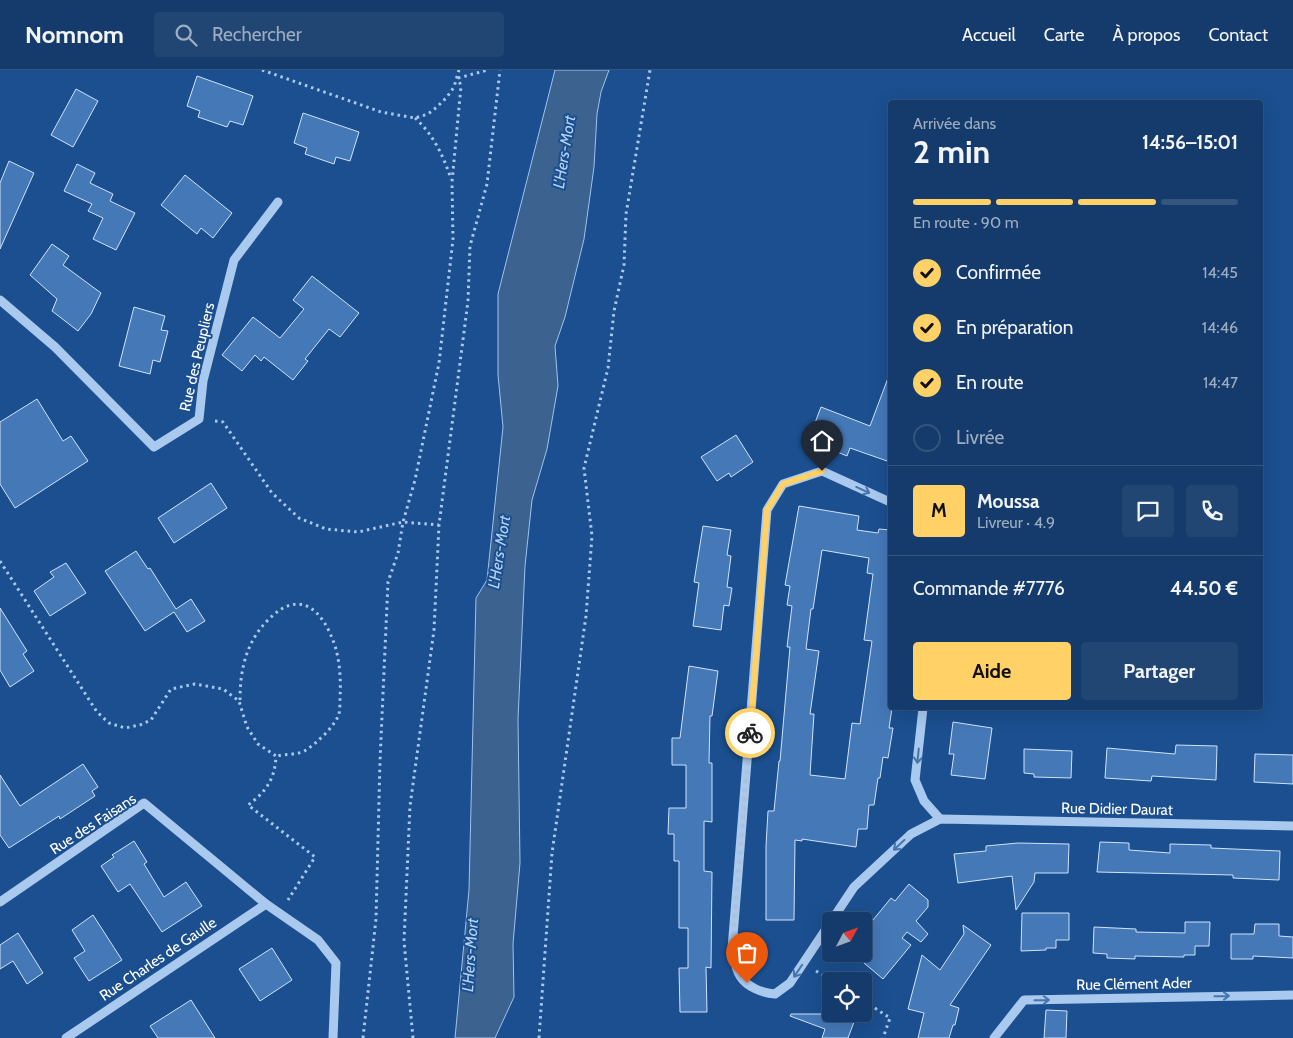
<!DOCTYPE html>
<html lang="fr">
<head>
<meta charset="utf-8">
<style>
  body { margin:0; font-family:Cabin,sans-serif; background:#214673; color:#f1f3f6; height:100vh; display:flex; flex-direction:column; font-size:19px; white-space:nowrap }
  * { box-sizing:border-box; margin:0 }
  p { font-size:16px; color:#9dadc1 }
  .icon { flex:none; width:28px; height:28px; fill:none; stroke:currentColor; stroke-width:2; stroke-linecap:round; stroke-linejoin:round }
  .map { position:relative; flex:1; overflow:hidden }
  .panel { position:absolute; left:888px; top:30px; width:375px; height:610px; display:flex; flex-direction:column; background:#143b6b; border-radius:5px; box-shadow:0 5px 20px #0002,0 0 0 1px #33557e }
  .panel>* { flex:none }
  .needle { width:32px; rotate:49deg }
  .buttons { position:absolute; left:822px; top:842px; display:grid; gap:10px }
  .buttons a { display:grid; place-items:center; width:50px; height:50px; border-radius:5px; background:#143b6b; box-shadow:0 5px 20px #0002,0 0 0 1px #33557e; font-size:25px }
  .pin { position:absolute; display:grid; place-items:center; width:42px; height:42px; color:#fff; margin:-51px -21px; border-radius:50% 50% 50% 0; rotate:-45deg; box-shadow:0 0 5px #0007 }
  .pin .icon { rotate:45deg }
  .courier { position:absolute; display:grid; place-items:center; width:50px; height:50px; margin:-25px; border:4px solid #ffd166; border-radius:50%; background:#fff; color:#222; box-shadow:0 1px 6px #0007 }
  .overview em { font-style:normal; font-weight:800 }
  .overview div { display:flex; flex-direction:column-reverse }
  .overview { display:flex; align-items:center; justify-content:space-between; height:85px; padding:0 25px }
  h1 { font-size:32px; font-weight:800; line-height:38px }
  .bar { display:grid; grid-template-columns:repeat(4,1fr); gap:8px 5px; align-content:center; height:60px; padding:0 25px }
  .bar i { height:6px; border-radius:4px; background:#33557e }
  .bar .selected { background:#ffd166 }
  .bar p { grid-column:span 4 }
  .line { display:flex; align-items:center; gap:12px; padding:0 25px; border-top:1px solid #33557e }
  .line div { flex:1 }
  .round { display:grid; place-items:center; flex:none; width:52px; height:52px; border-radius:5px; background:#214673 }
  ol { padding:0 25px; list-style:none }
  li { display:flex; align-items:center; gap:15px; height:55px }
  li p { margin-inline-start:auto }
  li .icon { padding:5px; border-radius:50%; background:#ffd166; color:#111; stroke-width:4 }
  li:last-child { color:#9dadc1 }
  li i { width:28px; height:28px; border:2px solid #33557e; border-radius:50% }
  .action { display:flex; gap:10px; margin-top:auto; padding:10px 25px }
  .action a { flex:1; height:58px; border-radius:5px; background:#ffd166; color:#111; font-size:20px; font-weight:800; line-height:58px; text-align:center }
  .action a+a { background:#214673; color:#f1f3f6 }
  header { display:flex; align-items:center; gap:30px; box-sizing:border-box; height:70px; padding:0 25px; background:#143b6b; border-bottom:1px solid #33557e }
  header strong { font-size:24px }
  nav { display:flex; gap:28px; margin-inline-start:auto; font-size:18px }
  .search { width:350px; height:45px; background:#214673; display:flex; align-items:center; gap:12px; box-sizing:border-box; padding:0 18px; border-radius:5px; color:#9dadc1; font-size:19px }
  .map>svg:first-child { display:block }
</style>
</head>
<body>
<header>
<strong>Nomnom</strong>
<div class="search"><svg class="icon" aria-label="search" viewBox="0 0 24 24"><circle cx="10" cy="10" r="6"/><path d="M15 15l6 6"/></svg>Rechercher</div>
<nav><a>Accueil</a><a>Carte</a><a>À propos</a><a>Contact</a></nav>
</header>
<div class="map">
<svg width="1293" height="968" viewBox="0 0 1293 968">
  <rect width="100%" height="100%" fill="#1b4f8f"/>
  <polygon fill="#3c6290" stroke="#9cc4f0" points="555,0 609,0 601,22 597,44 594,97 584,169 565,247 555,276 558,316 547,379 532,430 525,496 518,649 520,793 513,874 514,927 495,968 455,968 469,820 476,528 487,510 503,357 498,305 498,224"/>
  <g fill="#4478b7" stroke="#cfe3fa" fill-rule="evenodd">
    <polygon points="197,6 253,26 243,55 230,51 227,57 198,47 200,41 187,36"/>
    <polygon points="76,19 98,31 73,77 51,65"/>
    <polygon points="303,43 359,62 350,91 336,87 334,94 305,84 307,78 294,73"/>
    <polygon points="9,91 34,103 0,179 0,113"/>
    <polygon points="77,94 95,103 90,113 113,124 110,131 135,143 116,180 93,169 103,148 88,141 92,134 64,121"/>
    <polygon points="185,105 232,143 213,168 201,158 197,164 161,135"/>
    <polygon points="52,174 69,186 63,195 101,223 91,244 78,261 52,241 57,229 30,205"/>
    <polygon points="312,206 359,243 340,267 329,259 305,289 308,291 293,310 264,287 261,291 255,285 242,301 222,285 253,247 280,268 304,239 293,230"/>
    <polygon points="134,237 165,246 161,260 168,261 160,292 153,290 150,304 119,296"/>
    <polygon points="888,308 890,308 890,392 850,378 847,386 820,375 822,370 810,366 821,337 870,356"/>
    <polygon points="37,329 63,371 71,366 88,391 15,438 0,414 0,352"/>
    <polygon points="736,365 753,392 731,407 729,403 717,411 701,387"/>
    <polygon points="211,413 227,438 174,473 158,448"/>
    <path d="M799,436L859,446L857,460L878,463L879,459L890,460V638H892L889,658H893L888,688L883,687L880,708H878L874,735H869L867,759H858L856,777L802,769V771L795,770L794,850H766V776L768,741H774L779,691H780L790,577H787L792,536L787,535L790,516L785,515ZM822,480L869,488L867,503L873,504L864,570L872,571L860,654L852,653L845,709L810,705L814,644H810L819,581L806,579L811,539H813Z"/>
    <polygon points="703,456 731,460 727,485 731,486 727,517 732,518 729,536 724,535 721,560 693,556 699,513 694,512"/>
    <polygon points="136,481 148,499 150,498 176,539 191,529 205,551 187,562 174,542 145,561 105,501"/>
    <polygon points="66,493 86,523 50,546 34,521 54,507 50,502"/>
    <polygon points="0,538 27,581 23,584 34,601 10,617 0,600"/>
    <polygon points="689,596 718,601 712,646 710,646 709,693 712,693 712,752 704,751 704,801 712,802 711,898 706,897 707,942 680,942 679,898 688,898 688,858 679,858 679,791 674,791 674,764 668,764 669,738 686,738 686,695 672,695 672,668 680,668"/>
    <polygon points="953,652 992,658 985,709 951,705 954,684 949,684"/>
    <polygon points="1176,675 1217,676 1216,710 1152,706 1151,711 1105,708 1107,678 1175,684"/>
    <polygon points="1024,679 1072,681 1071,708 1034,707 1034,704 1024,703"/>
    <polygon points="1255,684 1293,685 1293,714 1254,712"/>
    <polygon points="83,694 98,717 92,721 95,726 60,749 59,746 9,778 0,765 0,705 20,736"/>
    <polygon points="134,771 147,792 144,794 164,827 186,812 202,836 162,862 130,814 118,822 101,796 114,787 112,785"/>
    <polygon points="1100,772 1129,773 1129,780 1170,783 1170,774 1211,775 1211,778 1280,781 1279,810 1233,808 1233,805 1097,802"/>
    <polygon points="1018,773 1069,774 1068,803 1035,803 1034,812 1016,840 1012,806 958,813 954,784 986,781 986,776"/>
    <polygon points="909,814 928,830 928,837 916,851 928,864 921,872 907,862 902,868 911,875 883,909 864,893 864,861 891,828 895,831"/>
    <polygon points="1022,843 1069,843 1069,870 1056,870 1056,878 1046,878 1046,880 1021,881"/>
    <polygon points="93,845 122,890 89,911 74,888 85,881 72,860"/>
    <polygon points="1185,852 1210,852 1209,876 1195,876 1195,885 1184,885 1184,887 1135,886 1135,889 1107,888 1107,884 1093,883 1094,857 1136,859 1136,862 1185,863"/>
    <polygon points="1255,854 1279,854 1279,866 1293,867 1293,888 1253,886 1253,889 1231,889 1231,864 1254,864"/>
    <polygon points="963,855 991,875 950,935 959,938 955,955 953,955 949,968 918,968 924,943 908,939 922,885 940,900 964,864"/>
    <polygon points="18,863 43,903 27,914 13,891 0,899 0,875"/>
    <polygon points="272,878 292,910 260,931 239,899"/>
    <polygon points="191,930 215,968 158,968 150,956"/>
    <polygon points="1046,940 1067,941 1066,968 1044,968"/>
    <polygon points="791,944 857,944 848,968 822,968 825,959 790,946"/>
  </g>
  <g fill="none" stroke-linecap="round" stroke-linejoin="round">
    <g stroke="#a9c9ee" stroke-width="3" stroke-dasharray="2.5 4" stroke-linecap="butt">
      <polyline points="262,0 381,42 415,48 428,44 437,37 447,27 454,17 459,0"/>
      <polyline points="458,8 488,0"/>
      <path d="M415,48C433,64 444,87 451,109"/>
      <polyline points="215,351 223,352 272,423 299,448 326,459 358,462 403,452 439,455"/>
      <path d="M0,491L97,642L109,653L125,658L140,655L151,650L171,619L195,614L223,619L239,631L247,657L258,674L276,686C275,709 266,722 248,735L315,787L288,830"/>
      <path d="M240,630C240,600 246,572 268,550C300,517 323,540 335,576C340,592 341,611 340,628C340,633 340,639 339,644C335,656 317,673 306,680C299,685 285,684 276,686"/>
      <polyline points="816,901 832,911"/>
      <polyline points="864,931 890,948 883,968"/>
      <polyline points="363,968 376,849 380,691 388,512 398,483 403,452 415,410 439,293 453,169 452,112 461,16 458,8"/>
      <polyline points="413,968 404,871 410,736 434,560 439,455 468,231 470,176 487,114 500,0"/>
      <polyline points="539,968 552,783 586,546 592,466 584,398 608,298 614,241 624,195 626,144 650,0"/>
    </g>
    <g stroke="#a9c9ee" stroke-width="9">
      <polyline points="0,230 55,277 154,377 199,349 203,311 234,190 278,132"/>
      <path d="M890,432L822,401L783,414L767,440L732,879C734,887 735,899 740,906C747,917 762,923 775,924L790,913L854,817L911,764L940,749L1293,756"/>
      <polyline points="923,638 915,710 924,731 940,749"/>
      <polyline points="0,832 144,733 266,834 318,870 336,893 333,968"/>
      <polyline points="66,968 266,834"/>
      <polyline points="994,968 1024,930 1293,925"/>
    </g>
  </g>
  <defs><path id="oneway-shaft" d="M-6 0H5M1.5-3L5.5 0L1.5 3" fill="none" stroke-width="1.6" stroke-linecap="round" stroke-linejoin="round" transform="scale(1.25)"/></defs>
  <g stroke="#4674ac">
    <use href="#oneway-shaft" transform="translate(863 420) rotate(24)"/>
    <use href="#oneway-shaft" transform="translate(918 686) rotate(96)"/>
    <use href="#oneway-shaft" transform="translate(899 775) rotate(137)"/>
    <use href="#oneway-shaft" transform="translate(798 901) rotate(124)"/>
    <use href="#oneway-shaft" transform="translate(1222 926) rotate(-1)"/>
    <use href="#oneway-shaft" transform="translate(1042 930) rotate(-1)"/>
  </g>
  <g fill="none" stroke-linecap="round" stroke-linejoin="round">
    <polyline stroke="#afc1d8" stroke-width="5" stroke-dasharray="0 9" points="747,913 739,906 732,879 750,663"/>
    <polyline stroke="#ffd166" stroke-width="6" points="750,663 767,440 783,414 822,401"/>
  </g>
  <g text-anchor="middle" dominant-baseline="central" stroke-width="4" stroke-linejoin="round" paint-order="stroke">
    <g font-size="15" fill="#fff" stroke="#1b4f8f">
      <text transform="translate(197 287) rotate(-77)">Rue des Peupliers</text>
      <text transform="translate(1117 739) rotate(1)">Rue Didier Daurat</text>
      <text transform="translate(93 754) rotate(-33)">Rue des Faisans</text>
      <text transform="translate(158 889) rotate(-34)">Rue Charles de Gaulle</text>
      <text transform="translate(1134 914) rotate(-1)">Rue Clément Ader</text>
    </g>
    <g font-size="16" font-style="italic" fill="#b5d3f5" stroke="#1b4f8f">
      <text transform="translate(564 82) rotate(-81)">L'Hers-Mort</text>
      <text transform="translate(499 482) rotate(-81)">L'Hers-Mort</text>
      <text transform="translate(470 885) rotate(-86)">L'Hers-Mort</text>
    </g>
  </g>
</svg>
<div class="buttons">
<a><svg class="needle" viewBox="-14 -14 28 28"><path d="M0-13l5 13h-10z" fill="#e53935"/><path d="M0 13l5-13h-10z" fill="#9dadc1"/></svg></a>
<a><svg class="icon" aria-label="locate" viewBox="0 0 24 24"><circle cx="12" cy="12" r="6"/><path d="M12 2v4M12 18v4M2 12h4M18 12h4"/></svg></a>
</div>
<div class="pin" style="left:747px;top:913px;background:#ea580c"><svg class="icon" aria-label="bag" viewBox="0 0 24 24"><path d="M5 8h14l-1 12H6zM9 8a3 3 0 0 1 6 0"/></svg></div>
<div class="pin" style="left:822px;top:401px;background:#1f2937"><svg class="icon" aria-label="home" viewBox="0 0 24 24"><path d="M3 11l9-7 9 7M6 9v11h12V9"/></svg></div>
<div class="courier" style="left:750px;top:663px"><svg class="icon" aria-label="bike" viewBox="0 0 24 24"><circle cx="6" cy="16" r="4"/><circle cx="18" cy="16" r="4"/><path d="M6 16l4-8h5l3 8M10 8l3 8H6M13 5h3"/></svg></div>
<section class="panel">
<div class="overview"><div><h1>2 min</h1><p>Arrivée dans</p></div><em>14:56–15:01</em></div>
<div class="bar"><i class="selected"></i><i class="selected"></i><i class="selected"></i><i></i><p>En route · 90 m</p></div>
<ol>
<li><svg class="icon" aria-label="check" viewBox="0 0 24 24"><path d="M5 12l5 5 9-10"/></svg>Confirmée<p>14:45</p></li>
<li><svg class="icon" aria-label="check" viewBox="0 0 24 24"><path d="M5 12l5 5 9-10"/></svg>En préparation<p>14:46</p></li>
<li><svg class="icon" aria-label="check" viewBox="0 0 24 24"><path d="M5 12l5 5 9-10"/></svg>En route<p>14:47</p></li>
<li><i></i>Livrée</li>
</ol>
<div class="line" style="height:90px"><b class="round" style="background:#ffd166;color:#111">M</b><div><b>Moussa</b><p>Livreur · 4.9</p></div><a class="round"><svg class="icon" aria-label="chat" viewBox="0 0 24 24"><path d="M4 5h16v11H9l-5 4z"/></svg></a><a class="round"><svg class="icon" aria-label="phone" viewBox="0 0 24 24"><path d="M5 4h4l2 5-3 2q2 4 5 5l2-3 5 2v4C11 20 4 13 5 4z"/></svg></a></div>
<div class="line" style="height:65px"><div>Commande #7776</div><b>44.50 €</b></div>
<div class="action"><a>Aide</a><a>Partager</a></div>
</section>
</div>
</body>
</html>
